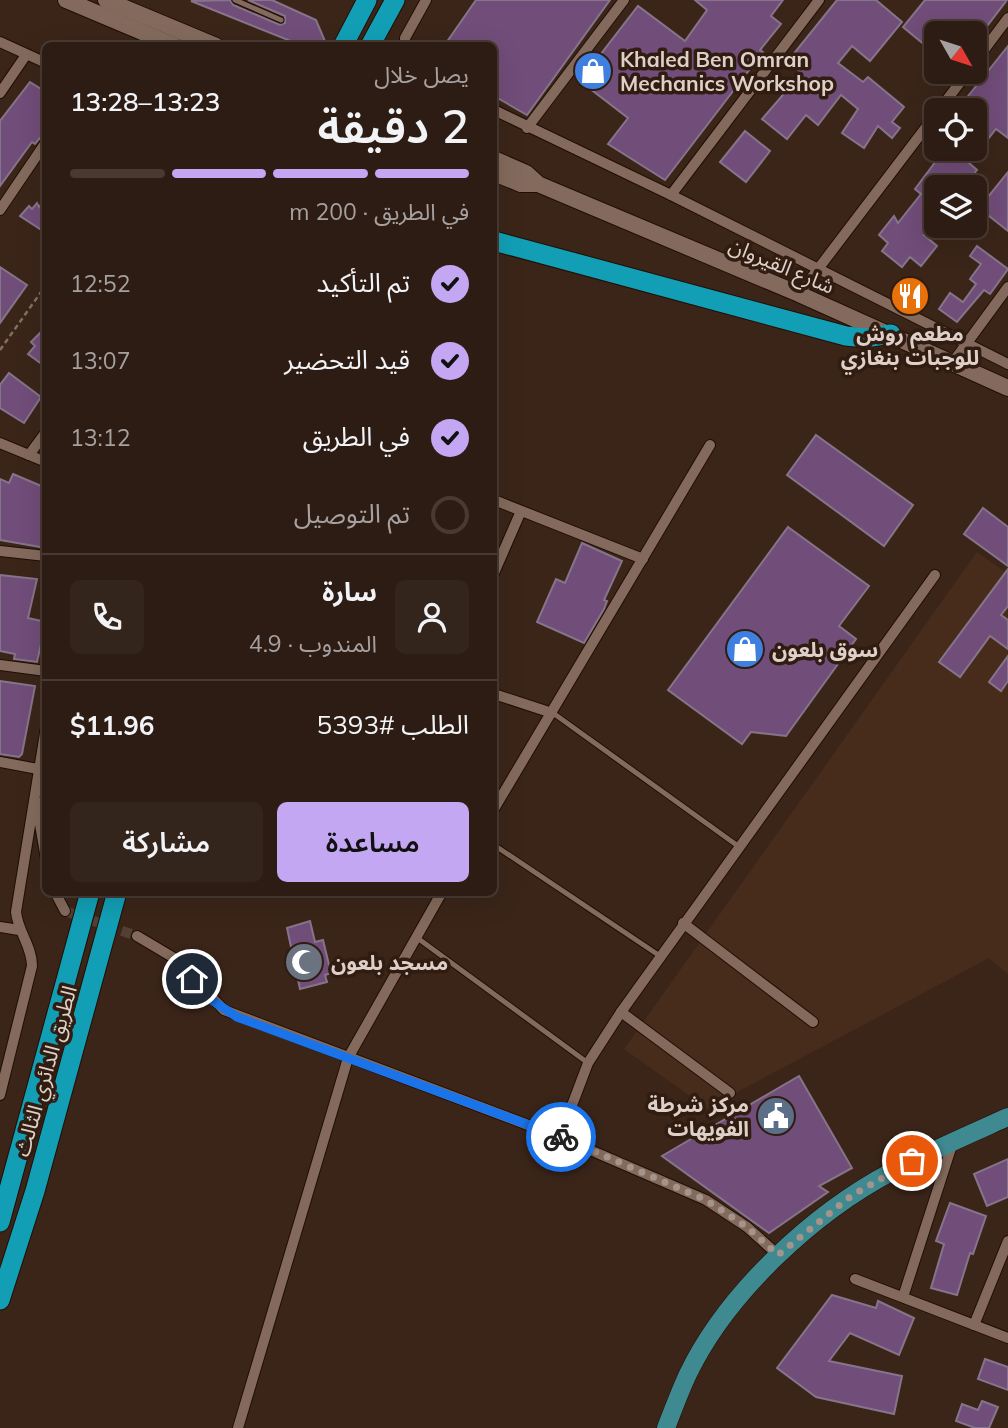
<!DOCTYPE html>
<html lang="ar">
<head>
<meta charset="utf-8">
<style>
  body { margin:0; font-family:Mulish,"Noto Sans Arabic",sans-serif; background:#34251c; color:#f1f3f6; direction:rtl; height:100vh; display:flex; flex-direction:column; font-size:26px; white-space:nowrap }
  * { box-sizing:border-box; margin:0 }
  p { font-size:23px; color:#a6a1a0 }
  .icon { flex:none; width:38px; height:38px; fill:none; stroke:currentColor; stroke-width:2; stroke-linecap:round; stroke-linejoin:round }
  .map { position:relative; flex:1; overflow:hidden; direction:ltr }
  .details { position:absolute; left:42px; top:42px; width:455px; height:854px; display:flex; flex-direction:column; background:#2c1c13; border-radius:10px; box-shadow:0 7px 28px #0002,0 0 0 2px #483a33; direction:rtl }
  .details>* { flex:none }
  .needle { width:46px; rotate:129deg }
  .fabs { position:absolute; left:924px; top:21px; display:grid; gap:14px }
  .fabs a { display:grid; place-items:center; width:63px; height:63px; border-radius:10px; background:#2c1c13; box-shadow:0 7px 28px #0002,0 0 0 2px #483a33; font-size:35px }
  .pin { position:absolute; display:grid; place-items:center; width:60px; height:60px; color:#fff; margin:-30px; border:4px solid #fff; border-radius:50%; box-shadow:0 2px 7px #0007 }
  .courier { position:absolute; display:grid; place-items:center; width:70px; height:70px; margin:-35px; border:5px solid #1a73e8; border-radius:50%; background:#fff; color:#222; box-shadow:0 2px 9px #0007 }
  .headline em { font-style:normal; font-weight:600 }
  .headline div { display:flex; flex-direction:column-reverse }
  .headline { display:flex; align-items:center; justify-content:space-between; height:119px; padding:0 28px }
  h1 { font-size:46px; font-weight:600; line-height:52px }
  .bar { display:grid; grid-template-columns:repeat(4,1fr); gap:10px 7px; align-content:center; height:84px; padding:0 28px }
  .bar i { height:9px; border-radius:5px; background:#483a33 }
  .bar .selected { background:#c3a7f2 }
  .bar p { grid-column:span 4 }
  .line { display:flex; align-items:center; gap:18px; padding:0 28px; border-top:2px solid #483a33 }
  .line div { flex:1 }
  .round { display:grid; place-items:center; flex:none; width:74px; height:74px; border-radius:10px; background:#34251c }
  ol { padding:0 28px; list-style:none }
  li { display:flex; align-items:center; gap:21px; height:77px }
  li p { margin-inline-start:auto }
  li .icon { padding:7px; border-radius:50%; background:#c3a7f2; color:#111; stroke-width:4 }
  li:last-child { color:#a6a1a0 }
  li i { width:38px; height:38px; border:4px solid #483a33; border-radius:50% }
  .button { display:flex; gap:14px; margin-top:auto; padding:14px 28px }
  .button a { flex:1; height:80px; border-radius:10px; background:#c3a7f2; color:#111; font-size:28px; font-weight:600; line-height:80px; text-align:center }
  .button a+a { background:#34251c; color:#f1f3f6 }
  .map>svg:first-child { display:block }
</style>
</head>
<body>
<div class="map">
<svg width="1008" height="1428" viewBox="0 0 1008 1428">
  <rect width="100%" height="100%" fill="#3b2519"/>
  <polygon fill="#472c1c" points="977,552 1008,574 1008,974 989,958 707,1108 624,1049"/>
  <g fill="#714d79" stroke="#86758a" stroke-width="2">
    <polygon points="230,0 233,5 280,25 285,23 285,16 248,0 272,0 316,20 327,46 303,46 191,1"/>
    <polygon points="476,0 610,0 527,115 494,96 494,46 444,46"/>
    <polygon points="695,0 783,0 771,16 781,24 760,50 763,52 665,180 608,144 628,118 580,81 638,6 685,41 707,10"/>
    <polygon points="837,0 876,0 902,22 870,61 852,46 838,63 863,82 868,77 904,107 892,122 900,128 892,138 878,126 864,148 842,133 858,109 841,95 818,125 806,115 787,139 762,119 802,73 787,62"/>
    <polygon points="925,0 1007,0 981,34 969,25 962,33 936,33 936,44 931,50 903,27"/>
    <polygon points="1008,46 1008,138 996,129 969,163 977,170 964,187 936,187 936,219 924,235 937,246 921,266 910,257 902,267 882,251 888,243 879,235 894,216 898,223 921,194 915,189 945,149 975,149 975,110 957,110"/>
    <polygon points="30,82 46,92 46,131 35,144 32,142 0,186 0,121"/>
    <polygon points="745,131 770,151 746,182 720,162"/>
    <polygon points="1008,172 1008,231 979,208"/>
    <polygon points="46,198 46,233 20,216 29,206 32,209 37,203 39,207"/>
    <polygon points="977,246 1008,269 990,294 984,290 957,322 939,309 950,293 963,302 976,284 970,279 981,264 970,256"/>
    <polygon points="0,267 27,285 0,323"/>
    <polygon points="46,327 46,367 28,354 35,346 31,342"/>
    <polygon points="9,373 41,397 24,423 0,408 0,385"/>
    <polygon points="816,435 913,505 884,546 787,475"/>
    <polygon points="13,474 46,488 46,548 0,540 0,479 9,483"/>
    <polygon points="983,508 1008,527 1008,566 964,534"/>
    <polygon points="788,527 869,586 839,626 856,639 786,736 751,732 742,744 668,690"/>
    <polygon points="582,543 622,561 604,600 607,601 604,609 584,643 537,622 556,579 565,583"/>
    <polygon points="1008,569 1008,606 1001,615 1008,620 1008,649 990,636 960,677 939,662"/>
    <polygon points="0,575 37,579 28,618 46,622 37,662 14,659 15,654 0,651"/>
    <polygon points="1008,656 1008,681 1001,691 989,682"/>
    <polygon points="0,681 35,686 22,754 19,757 0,754"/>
    <polygon points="310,921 315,942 323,940 331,973 325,975 327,982 300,989 287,928"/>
    <polygon points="799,1076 852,1168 819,1186 828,1192 769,1233 662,1156"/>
    <polygon points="1008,1159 1008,1197 987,1206 974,1174"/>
    <polygon points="950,1203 986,1216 973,1254 970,1253 957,1295 931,1288 944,1244 936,1241"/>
    <polygon points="832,1295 876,1308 878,1301 914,1318 899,1355 850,1333 829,1361 902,1376 894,1414 816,1397 777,1368"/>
    <polygon points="985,1359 1008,1367 1008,1390 978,1379"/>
    <polygon points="982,1401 998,1407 989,1428 975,1428 956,1421 962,1404 978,1410"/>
  </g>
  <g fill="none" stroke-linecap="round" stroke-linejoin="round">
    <polyline stroke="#533f33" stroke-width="10" stroke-dasharray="10 5" stroke-linecap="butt" points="65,911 137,936"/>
    <defs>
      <g id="lane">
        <polyline points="235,0 281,20"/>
        <polyline points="553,713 738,846"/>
        <polyline points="494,845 660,956"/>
        <polyline points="416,937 588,1063"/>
      </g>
      <g id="street">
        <polyline points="0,42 46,63"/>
        <polyline points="405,46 405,38 426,0"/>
        <polyline points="975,62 1008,18"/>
        <polyline points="0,93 26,55"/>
        <polyline points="494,110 671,195 1008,364"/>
        <polyline points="939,110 968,72"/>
        <polyline points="527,128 624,0"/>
        <polyline points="671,195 819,0"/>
        <polyline points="0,210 46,142"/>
        <polyline points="799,294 936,114"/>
        <polyline points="953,362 1008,287"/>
        <polyline points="0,443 46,462"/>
        <polyline points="29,455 46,432"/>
        <polyline points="494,500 643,559"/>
        <polyline points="0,551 46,556"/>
        <polyline points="494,573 521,511"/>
        <polyline points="0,665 46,671"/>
        <polyline points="494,694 552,713"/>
        <polyline points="0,762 38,769"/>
        <polyline points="36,801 46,859"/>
        <polyline points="494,809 710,445"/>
        <polyline points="55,892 65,911"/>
        <polyline points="683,923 813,1022"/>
        <polyline points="0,927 19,930"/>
        <polyline points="137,936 174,958 224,1010 560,1137 706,1200 747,1227 778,1255"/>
        <polyline points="621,1012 730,1093"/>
        <path d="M0,1095L32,966C32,946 18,932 16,912L46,727"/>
        <polyline points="560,1137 588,1063 621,1012 935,575"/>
        <polyline points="855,1279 1008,1338"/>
        <polyline points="903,1297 953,1142"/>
        <polyline points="974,1325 1008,1241"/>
        <polyline points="238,1428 348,1058 442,892"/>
      </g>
      <g id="secondary">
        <polyline points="66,0 175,46"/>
        <polyline points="106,0 216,46"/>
        <polyline points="494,159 526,173 538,184 799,294 1008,388"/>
        <polyline points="494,173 521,184 538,184"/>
      </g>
      <path id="primary" d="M666,1428C673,1410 680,1391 688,1374C727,1293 813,1213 893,1171C930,1151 970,1134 1008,1117"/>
      <g id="highway">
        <polyline points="343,46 367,0"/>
        <polyline points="370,46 395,0"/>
        <polyline points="494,241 846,336 865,338 891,334"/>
        <polyline points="0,1222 90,892"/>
        <polyline points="0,1300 35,1191 117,892"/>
      </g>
    </defs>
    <use href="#lane" stroke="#210e04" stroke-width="7"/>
    <use href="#street" stroke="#210e04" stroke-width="12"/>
    <use href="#secondary" stroke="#210e04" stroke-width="18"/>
    <use href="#primary" stroke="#210e04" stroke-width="19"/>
    <use href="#highway" stroke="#210e04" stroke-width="21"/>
    <polyline stroke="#826f65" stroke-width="2.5" stroke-dasharray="5 3.5" stroke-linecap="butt" points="0,350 46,285"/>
    <use href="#lane" stroke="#836a5c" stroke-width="5"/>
    <use href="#street" stroke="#836a5c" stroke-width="10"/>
    <use href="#secondary" stroke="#836a5c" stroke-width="16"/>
    <use href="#primary" stroke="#3f8a91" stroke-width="18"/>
    <use href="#highway" stroke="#129fb5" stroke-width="19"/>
  </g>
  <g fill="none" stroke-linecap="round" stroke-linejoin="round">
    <polyline stroke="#a5948b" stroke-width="7" stroke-dasharray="0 12.6" points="561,1137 706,1200 747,1227 778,1255 851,1196 912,1161"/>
    <polyline stroke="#1a73e8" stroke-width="9" points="192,979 213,1001 237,1017 561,1137"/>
  </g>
  <defs>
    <symbol id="shop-disc" viewBox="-11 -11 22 22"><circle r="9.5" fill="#3f7fe0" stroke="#301c10"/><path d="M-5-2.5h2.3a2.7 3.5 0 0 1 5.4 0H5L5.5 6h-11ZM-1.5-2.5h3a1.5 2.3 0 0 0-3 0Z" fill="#fff"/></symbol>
    <symbol id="restaurant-disc" viewBox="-11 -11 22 22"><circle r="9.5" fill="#e8710a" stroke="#301c10"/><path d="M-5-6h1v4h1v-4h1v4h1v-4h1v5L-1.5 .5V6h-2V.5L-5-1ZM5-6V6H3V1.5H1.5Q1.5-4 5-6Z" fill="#fff"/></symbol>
    <symbol id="mosque-disc" viewBox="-11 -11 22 22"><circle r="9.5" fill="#6b7280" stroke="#301c10"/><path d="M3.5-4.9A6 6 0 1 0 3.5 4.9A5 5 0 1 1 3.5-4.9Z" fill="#fff"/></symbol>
    <symbol id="civic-disc" viewBox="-11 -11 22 22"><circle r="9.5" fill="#5c6f8a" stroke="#301c10"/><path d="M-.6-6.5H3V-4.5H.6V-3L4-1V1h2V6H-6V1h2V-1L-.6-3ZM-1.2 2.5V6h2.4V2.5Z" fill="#fff"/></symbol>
  </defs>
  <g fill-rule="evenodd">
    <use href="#shop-disc" x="571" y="49" width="44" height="44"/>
    <use href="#restaurant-disc" x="888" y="274" width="44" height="44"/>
    <use href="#shop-disc" x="723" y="627" width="44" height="44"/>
    <use href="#mosque-disc" x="282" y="940" width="44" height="44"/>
    <use href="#civic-disc" x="754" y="1094" width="44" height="44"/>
  </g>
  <g text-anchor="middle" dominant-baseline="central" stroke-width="7" stroke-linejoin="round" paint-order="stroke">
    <g font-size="21" font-weight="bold" fill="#ded0c8" stroke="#301c10" text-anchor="start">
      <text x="620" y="59">Khaled Ben Omran<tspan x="620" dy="24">Mechanics Workshop</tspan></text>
      <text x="910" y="333" text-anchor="middle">مطعم روش<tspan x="910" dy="24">للوجبات بنغازي</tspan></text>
      <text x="772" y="649">سوق بلعون</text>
      <text x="331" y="962">مسجد بلعون</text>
      <text x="749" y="1104" text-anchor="end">مركز شرطة<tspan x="749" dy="24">الفويهات</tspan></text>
    </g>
    <g font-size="21" fill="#ded0c8" stroke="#301c10">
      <text transform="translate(782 265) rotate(23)">شارع القيروان</text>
      <text transform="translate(45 1071) rotate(-74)">الطريق الدائري الثالث</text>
    </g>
  </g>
</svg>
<div class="fabs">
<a><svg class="needle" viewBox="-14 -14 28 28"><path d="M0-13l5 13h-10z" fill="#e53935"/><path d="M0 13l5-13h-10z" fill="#a6a1a0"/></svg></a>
<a><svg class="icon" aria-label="locate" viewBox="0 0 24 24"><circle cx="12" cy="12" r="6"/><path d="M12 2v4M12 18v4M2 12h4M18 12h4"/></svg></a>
<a><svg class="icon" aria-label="layers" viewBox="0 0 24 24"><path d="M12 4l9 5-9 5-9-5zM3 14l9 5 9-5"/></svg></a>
</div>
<div class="pin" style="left:912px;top:1161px;background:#ea580c"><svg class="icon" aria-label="bag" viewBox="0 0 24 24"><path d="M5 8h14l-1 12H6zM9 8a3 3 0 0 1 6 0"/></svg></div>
<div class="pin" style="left:192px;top:979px;background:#1f2937"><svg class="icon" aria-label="home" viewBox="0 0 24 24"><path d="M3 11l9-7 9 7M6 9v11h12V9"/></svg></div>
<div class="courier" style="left:561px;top:1137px"><svg class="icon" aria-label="bike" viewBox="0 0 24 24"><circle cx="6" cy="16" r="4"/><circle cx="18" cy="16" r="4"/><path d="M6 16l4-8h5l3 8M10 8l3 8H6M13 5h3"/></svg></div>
<section class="details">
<div class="headline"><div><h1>2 دقيقة</h1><p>يصل خلال</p></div><em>13:23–13:28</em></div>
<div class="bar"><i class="selected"></i><i class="selected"></i><i class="selected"></i><i></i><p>في الطريق · 200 m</p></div>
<ol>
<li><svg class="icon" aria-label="check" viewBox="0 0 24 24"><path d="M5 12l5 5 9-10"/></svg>تم التأكيد<p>12:52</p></li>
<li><svg class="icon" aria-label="check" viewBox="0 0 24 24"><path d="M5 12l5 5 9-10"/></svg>قيد التحضير<p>13:07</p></li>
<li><svg class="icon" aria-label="check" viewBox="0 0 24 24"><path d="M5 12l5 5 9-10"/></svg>في الطريق<p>13:12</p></li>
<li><i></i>تم التوصيل</li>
</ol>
<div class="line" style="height:126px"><a class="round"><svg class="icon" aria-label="person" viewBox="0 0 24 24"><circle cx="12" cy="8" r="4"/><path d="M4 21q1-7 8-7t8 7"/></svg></a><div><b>سارة</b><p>المندوب · 4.9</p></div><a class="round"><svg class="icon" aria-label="phone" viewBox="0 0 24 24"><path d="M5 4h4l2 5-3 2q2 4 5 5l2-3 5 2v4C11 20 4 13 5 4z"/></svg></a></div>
<div class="line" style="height:91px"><div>الطلب #5393</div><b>$11.96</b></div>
<div class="button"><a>مساعدة</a><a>مشاركة</a></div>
</section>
</div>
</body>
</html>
